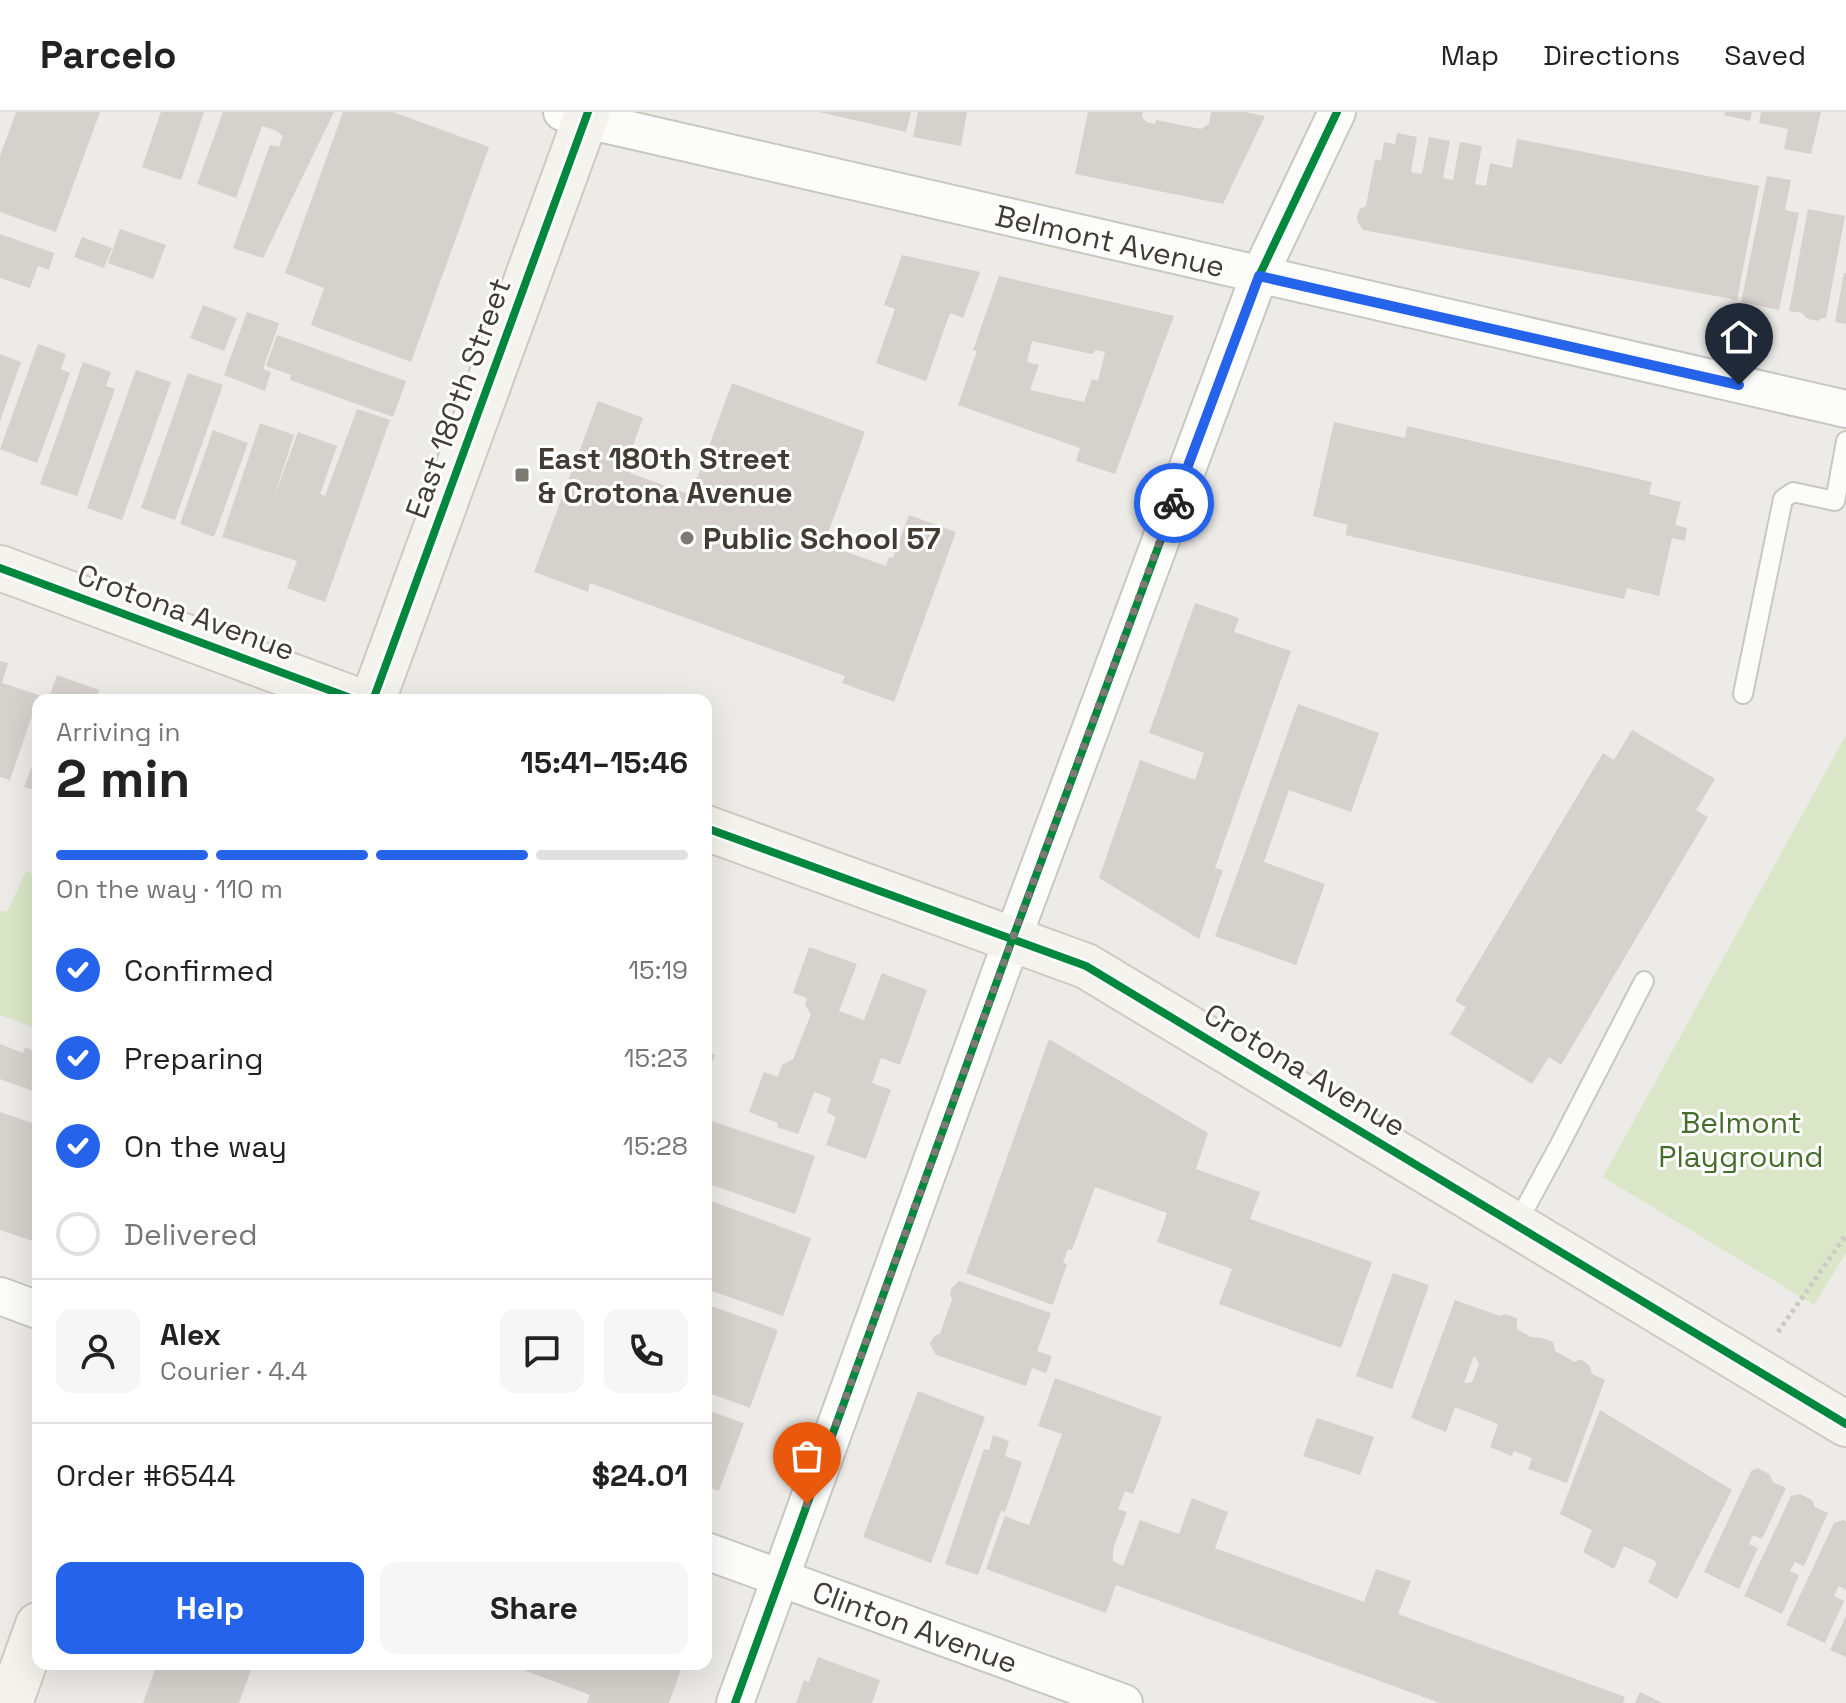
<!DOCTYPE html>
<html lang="en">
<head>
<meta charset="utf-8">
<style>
  body { margin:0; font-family:"Space Grotesk",sans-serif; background:#f6f6f6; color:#222; height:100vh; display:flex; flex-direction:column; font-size:30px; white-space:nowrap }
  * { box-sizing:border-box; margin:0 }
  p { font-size:26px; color:#767676 }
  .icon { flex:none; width:44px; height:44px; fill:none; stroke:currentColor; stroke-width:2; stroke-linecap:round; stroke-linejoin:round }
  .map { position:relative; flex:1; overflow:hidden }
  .panel { position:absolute; left:32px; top:582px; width:680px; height:976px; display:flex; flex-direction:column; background:#fff; border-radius:16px; box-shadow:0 8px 32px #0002 }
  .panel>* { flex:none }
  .pin { position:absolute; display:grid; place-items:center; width:68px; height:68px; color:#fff; margin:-82px -34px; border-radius:50% 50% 50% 0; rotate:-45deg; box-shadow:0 0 8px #0007 }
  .pin .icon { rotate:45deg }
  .courier { position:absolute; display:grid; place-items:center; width:80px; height:80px; margin:-40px; border:6px solid #2563eb; border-radius:50%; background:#fff; color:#222; box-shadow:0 2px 10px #0007 }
  .overview em { font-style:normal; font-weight:600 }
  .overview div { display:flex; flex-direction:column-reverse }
  .overview { display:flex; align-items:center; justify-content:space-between; height:136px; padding:0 24px }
  h1 { font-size:52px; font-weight:600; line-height:60px }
  .bar { display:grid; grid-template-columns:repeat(4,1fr); gap:12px 8px; align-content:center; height:96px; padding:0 24px }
  .bar i { height:10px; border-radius:6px; background:#e0e0e0 }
  .bar .active { background:#2563eb }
  .bar p { grid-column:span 4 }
  .line { display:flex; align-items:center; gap:20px; padding:0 24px; border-top:2px solid #e0e0e0 }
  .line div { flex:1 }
  .round { display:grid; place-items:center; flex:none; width:84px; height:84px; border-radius:16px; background:#f6f6f6 }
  ol { padding:0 24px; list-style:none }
  li { display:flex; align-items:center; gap:24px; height:88px }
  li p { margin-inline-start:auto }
  li .icon { padding:8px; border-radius:50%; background:#2563eb; color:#fff; stroke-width:4 }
  li:last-child { color:#767676 }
  li i { width:44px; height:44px; border:4px solid #e0e0e0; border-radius:50% }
  .cta { display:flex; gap:16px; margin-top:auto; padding:16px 24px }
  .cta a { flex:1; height:92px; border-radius:16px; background:#2563eb; color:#fff; font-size:32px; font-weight:600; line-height:92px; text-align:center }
  .cta a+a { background:#f6f6f6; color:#222 }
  header { display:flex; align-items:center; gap:48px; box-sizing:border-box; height:112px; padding:0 40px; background:#fff; border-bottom:2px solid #e0e0e0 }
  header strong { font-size:38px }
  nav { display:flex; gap:44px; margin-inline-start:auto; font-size:28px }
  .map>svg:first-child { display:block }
</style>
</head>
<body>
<header>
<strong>Parcelo</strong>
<nav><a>Map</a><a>Directions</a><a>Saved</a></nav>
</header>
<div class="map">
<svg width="1846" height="1591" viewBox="0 0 1846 1591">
  <rect width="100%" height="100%" fill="#edebe7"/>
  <g fill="#dbe6c8">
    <polygon points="1846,623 1846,1141 1814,1193 1603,1065"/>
    <polygon points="26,759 38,764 38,917 0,903 0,798 7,800"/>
  </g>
  <g fill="#d5d2ce" fill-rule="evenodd">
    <polygon points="16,0 100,0 56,120 0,100 0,44"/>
    <polygon points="161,0 204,0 181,68 142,55"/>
    <polygon points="223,0 334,0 263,146 233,136 270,33 279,35 283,24 275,18 262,14 236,86 197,72"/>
    <polygon points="343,0 393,0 489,35 411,250 311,213 324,176 285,161"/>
    <polygon points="819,0 911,0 906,20"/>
    <polygon points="918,0 967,0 961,34 913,25"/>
    <polygon points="1088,0 1143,0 1142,5 1147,10 1155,12 1156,8 1201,17 1209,12 1211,0 1245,0 1265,4 1223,92 1075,62"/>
    <polygon points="1725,0 1752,0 1750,9 1724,3"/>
    <polygon points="1761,0 1821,0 1811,42 1784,37 1788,17 1759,11"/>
    <polygon points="1397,21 1417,25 1411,60 1422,62 1429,25 1450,29 1443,66 1453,68 1460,30 1482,34 1475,72 1486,74 1490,51 1512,56 1517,27 1759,74 1737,188 1363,118 1358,111 1357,104 1360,97 1366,94 1375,47 1381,49 1384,30 1395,32"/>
    <polygon points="1767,64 1791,68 1785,98 1799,101 1779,198 1741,190"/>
    <polygon points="1808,97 1845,104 1826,206 1823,206 1817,209 1808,207 1802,201 1789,199"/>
    <polygon points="120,117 166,133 153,167 108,151"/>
    <polygon points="0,122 54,141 49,158 38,154 30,176 0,166"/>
    <polygon points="82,125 112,136 104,156 74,145"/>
    <polygon points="902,143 980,160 963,206 950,201 926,269 876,251 895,197 884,193"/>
    <polygon points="1844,161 1846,161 1846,212 1835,210"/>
    <path d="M999,164L1174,204L1115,362L1076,349L1080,336L958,293L977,239L973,238ZM1032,229L1092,242L1096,238L1105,240L1098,269L1092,267L1084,290L1030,278L1039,253L1027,250Z"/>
    <polygon points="203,193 237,206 224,239 190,226"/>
    <polygon points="247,200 279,211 263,257 271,260 265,279 224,263"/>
    <polygon points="277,223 406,269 393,305 290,268 291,263 266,254"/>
    <polygon points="38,232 66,242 61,257 70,261 37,351 0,337"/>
    <polygon points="0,242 21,250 0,309"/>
    <polygon points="83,250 111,260 106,274 115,277 77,384 40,372"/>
    <polygon points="136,258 171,270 122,408 87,396"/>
    <polygon points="188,261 223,273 175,408 141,396"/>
    <polygon points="732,271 865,320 824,432 886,454 889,445 893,446 909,403 956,420 894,590 842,571 845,564 590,471 588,480 534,460 598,289 643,306 627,350 633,352 630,361 691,383"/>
    <polygon points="357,297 390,308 325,490 287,476 297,449 222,425 260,311 294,323 273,389 298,320 337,334 320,382 325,384"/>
    <polygon points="1334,310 1405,326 1407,314 1652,370 1649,382 1681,390 1675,413 1687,416 1685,429 1672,426 1659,484 1627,476 1624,487 1345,423 1348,413 1313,404"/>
    <polygon points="213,318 248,331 214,425 180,412"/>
    <polygon points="1195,491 1239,506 1234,520 1291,539 1215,756 1223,758 1199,827 1099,766 1140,648 1195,668 1204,641 1149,621"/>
    <polygon points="0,549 8,551 2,571 39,583 10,668 0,665"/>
    <polygon points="57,563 99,578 95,588 48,588"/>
    <polygon points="1298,592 1379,621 1351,700 1289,678 1264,750 1325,772 1296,853 1215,824"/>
    <polygon points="1632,618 1715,667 1696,698 1708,705 1561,953 1549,945 1532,972 1450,922 1466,895 1455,889 1603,641 1614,648"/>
    <polygon points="38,638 38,679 24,675"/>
    <polygon points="809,835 857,852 839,899 864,908 882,861 927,878 900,953 881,946 872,971 891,978 866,1047 826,1033 836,1005 827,1000 831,986 814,980 798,1022 777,1015 778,1011 749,1000 764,960 778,965 782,953 793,947 811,902 805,893 807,886 793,881"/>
    <polygon points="1049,927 1208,1021 1196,1057 1260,1080 1250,1107 1372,1150 1341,1236 1219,1192 1232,1157 1157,1130 1167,1101 1095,1075 1072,1138 1068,1137 1063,1151 1067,1152 1053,1193 966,1161"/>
    <polygon points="0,932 23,941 25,935 38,940 38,981 0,967"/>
    <polygon points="706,939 715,943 706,963"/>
    <polygon points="0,1000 38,1013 38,1131 0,1118"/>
    <polygon points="706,1007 815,1044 795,1102 706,1071"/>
    <polygon points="706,1087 811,1126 783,1204 706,1177"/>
    <polygon points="1393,1161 1429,1173 1392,1277 1356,1264"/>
    <polygon points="959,1169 1051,1201 1037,1239 1052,1244 1046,1261 1032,1256 1026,1274 936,1243 930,1232 934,1224 940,1222 952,1187 950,1182 951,1177"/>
    <path d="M1455,1188L1500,1204L1505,1202L1517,1206V1217L1531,1225L1542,1226L1553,1230L1555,1239L1575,1250L1581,1247L1590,1254L1592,1262L1605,1268L1567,1371L1528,1357L1532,1346L1514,1339L1512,1344L1490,1335L1498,1312L1455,1295L1446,1320L1411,1306ZM1474,1244L1479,1252L1472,1270L1464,1271Z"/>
    <polygon points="706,1192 778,1218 750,1296 706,1280"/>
    <polygon points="1055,1266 1162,1305 1133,1382 1125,1379 1118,1397 1127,1400 1113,1437 1113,1449 1123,1454 1140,1408 1179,1422 1192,1386 1228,1400 1215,1436 1364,1490 1376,1457 1411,1469 1398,1502 1625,1585 1623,1591 1440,1591 1116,1473 1106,1501 986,1457 1005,1404 1029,1413 1062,1322 1038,1314"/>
    <polygon points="918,1279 985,1305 931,1451 863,1425"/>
    <polygon points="706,1298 744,1311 719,1379 706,1374"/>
    <polygon points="1600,1298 1732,1378 1677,1487 1648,1470 1657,1450 1624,1434 1614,1457 1583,1440 1592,1418 1560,1402"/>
    <polygon points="1317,1306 1374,1325 1360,1363 1303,1344"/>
    <polygon points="993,1323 1009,1329 1005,1344 1022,1350 1005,1400 1001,1399 978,1463 945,1452 984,1337 989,1338"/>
    <polygon points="1758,1356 1769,1362 1773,1370 1786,1376 1762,1427 1753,1423 1749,1432 1758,1436 1739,1477 1704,1460 1751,1359"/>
    <polygon points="1800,1382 1812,1388 1815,1395 1828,1401 1804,1454 1795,1450 1790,1459 1799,1463 1782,1502 1744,1484 1791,1384"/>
    <polygon points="1843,1408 1846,1409 1846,1478 1839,1474 1834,1484 1844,1489 1825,1531 1786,1513 1834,1411"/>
    <polygon points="1846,1504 1846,1545 1830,1538"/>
    <polygon points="818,1545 880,1568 872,1591 796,1591 804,1568 809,1570"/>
    <polygon points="157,1552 253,1552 239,1591 143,1591"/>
    <polygon points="507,1552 683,1552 669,1591 587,1591 590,1583"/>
    <polygon points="1640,1580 1663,1591 1635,1591"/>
  </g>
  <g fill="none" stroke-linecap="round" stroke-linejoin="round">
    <defs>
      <g id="lane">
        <polyline points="1743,582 1783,387 1793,380 1835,389 1846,329"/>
        <polyline points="1516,1113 1559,1034 1644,869"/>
      </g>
      <g id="street">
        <polyline points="562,0 586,8 652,23 1846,297"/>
        <polyline points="0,1184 38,1198"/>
        <polyline points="706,1439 1124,1591"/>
        <polyline points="735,1591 1012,828 1259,164 1337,0"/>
      </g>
      <g id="secondary">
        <polyline points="0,456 356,588"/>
        <polyline points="373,588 588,0"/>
        <polyline points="706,716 1086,854 1846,1312"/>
        <polyline points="10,1591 38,1513"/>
      </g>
    </defs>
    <use href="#lane" stroke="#c9c7c3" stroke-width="22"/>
    <use href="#street" stroke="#c9c7c3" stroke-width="40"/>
    <use href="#secondary" stroke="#cecac1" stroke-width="48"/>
    <polyline stroke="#cccac6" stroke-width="5" stroke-dasharray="4 4" stroke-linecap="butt" points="1778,1220 1846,1123"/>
    <use href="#lane" stroke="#fcfcfb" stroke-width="18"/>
    <use href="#street" stroke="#fcfcfb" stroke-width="36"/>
    <use href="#secondary" stroke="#f5f3ed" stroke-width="44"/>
    <defs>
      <g id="cycleway">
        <polyline points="0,456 356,588"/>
        <polyline points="373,588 588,0"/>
        <polyline points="706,716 1086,854 1846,1312"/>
        <polyline points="735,1591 1012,828 1259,164 1337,0"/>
      </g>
    </defs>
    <use href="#cycleway" stroke="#fff" stroke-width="13"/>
    <use href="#cycleway" stroke="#00873e" stroke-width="8"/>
  </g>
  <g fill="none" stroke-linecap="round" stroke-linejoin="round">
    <polyline stroke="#7d7973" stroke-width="8" stroke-dasharray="0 14.4" points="807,1392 1012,828 1174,391"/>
    <polyline stroke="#2563eb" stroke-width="10" points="1174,391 1259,164 1739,273"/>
  </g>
  <g fill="#7d7973" stroke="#fff" stroke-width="3">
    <rect x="514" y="355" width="16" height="16" rx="4"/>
    <circle cx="687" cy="426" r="8"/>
  </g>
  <g text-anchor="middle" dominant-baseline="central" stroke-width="6" stroke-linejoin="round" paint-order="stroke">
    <g font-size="30" fill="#413c34" stroke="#fff">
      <text transform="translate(1110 129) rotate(13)">Belmont Avenue</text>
      <text transform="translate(458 286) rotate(-70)">East 180th Street</text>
      <text transform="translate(186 500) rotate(20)">Crotona Avenue</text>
      <text transform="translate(1305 958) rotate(31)">Crotona Avenue</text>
      <text transform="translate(915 1515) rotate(20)">Clinton Avenue</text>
    </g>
    <g font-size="30" font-weight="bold" fill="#413c34" stroke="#fff" text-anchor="start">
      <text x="538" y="346">East 180th Street<tspan x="538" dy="34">&amp; Crotona Avenue</tspan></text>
      <text x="703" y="426">Public School 57</text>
    </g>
    <g font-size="30" fill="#476d2d" stroke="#fff">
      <text x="1741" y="1010">Belmont<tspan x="1741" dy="34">Playground</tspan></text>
    </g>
  </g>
</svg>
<div class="pin" style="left:807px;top:1392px;background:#ea580c"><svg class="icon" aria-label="bag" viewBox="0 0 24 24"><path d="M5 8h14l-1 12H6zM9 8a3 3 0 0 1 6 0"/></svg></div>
<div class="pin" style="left:1739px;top:273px;background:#1f2937"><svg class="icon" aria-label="home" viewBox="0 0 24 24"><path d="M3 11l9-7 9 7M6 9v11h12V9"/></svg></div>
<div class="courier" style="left:1174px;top:391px"><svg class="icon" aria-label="bike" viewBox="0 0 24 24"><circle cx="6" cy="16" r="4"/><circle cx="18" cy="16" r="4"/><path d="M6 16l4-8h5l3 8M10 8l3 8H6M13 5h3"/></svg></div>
<section class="panel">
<div class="overview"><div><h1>2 min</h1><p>Arriving in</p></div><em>15:41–15:46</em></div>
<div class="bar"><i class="active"></i><i class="active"></i><i class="active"></i><i></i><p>On the way · 110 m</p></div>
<ol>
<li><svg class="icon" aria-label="check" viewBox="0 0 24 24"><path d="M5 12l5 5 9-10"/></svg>Confirmed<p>15:19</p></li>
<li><svg class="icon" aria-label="check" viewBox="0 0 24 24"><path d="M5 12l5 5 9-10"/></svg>Preparing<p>15:23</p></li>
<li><svg class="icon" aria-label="check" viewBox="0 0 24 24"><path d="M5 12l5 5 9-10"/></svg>On the way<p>15:28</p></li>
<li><i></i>Delivered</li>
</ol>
<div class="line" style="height:144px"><a class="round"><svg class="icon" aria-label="person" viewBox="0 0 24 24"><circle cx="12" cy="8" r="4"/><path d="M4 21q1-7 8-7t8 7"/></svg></a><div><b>Alex</b><p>Courier · 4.4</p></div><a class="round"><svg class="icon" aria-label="chat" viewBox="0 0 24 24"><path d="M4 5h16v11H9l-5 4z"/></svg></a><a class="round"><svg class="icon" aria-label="phone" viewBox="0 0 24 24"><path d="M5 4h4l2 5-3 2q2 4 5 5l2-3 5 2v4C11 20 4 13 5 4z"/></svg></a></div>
<div class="line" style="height:104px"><div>Order #6544</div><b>$24.01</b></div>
<div class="cta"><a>Help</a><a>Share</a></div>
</section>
</div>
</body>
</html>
